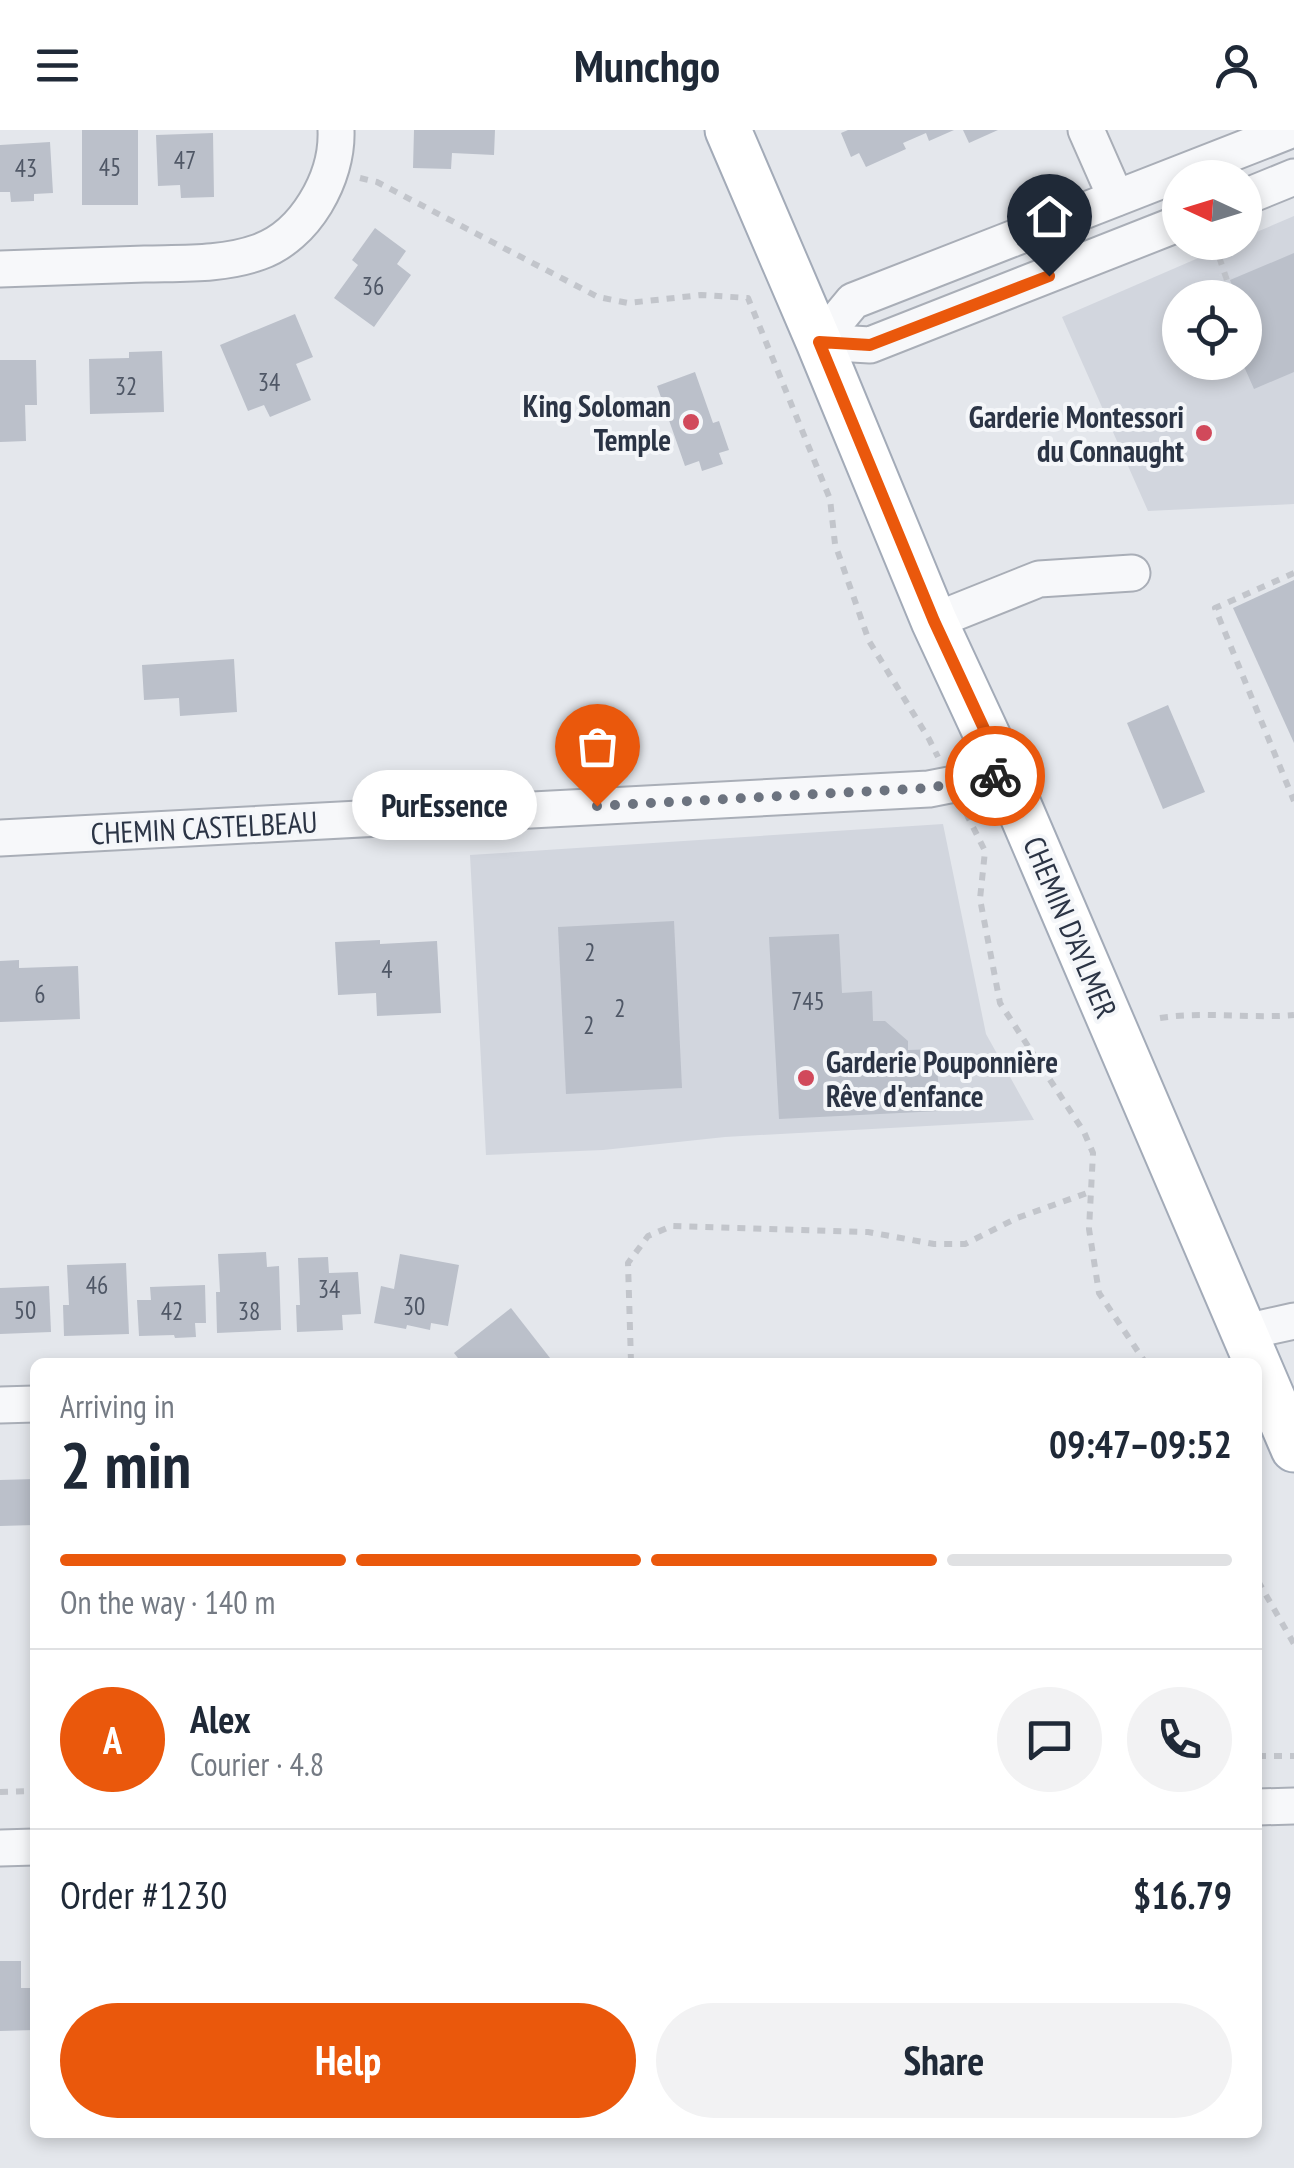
<!DOCTYPE html>
<html lang="en">
<head>
<meta charset="utf-8">
<style>
  body { margin:0; font-family:"PT Sans Narrow",sans-serif; background:#f2f2f3; color:#1f2937; height:100vh; display:flex; flex-direction:column; font-size:38px; white-space:nowrap }
  * { box-sizing:border-box; margin:0 }
  p { font-size:32px; color:#747a83 }
  .icon { flex:none; width:55px; height:55px; fill:none; stroke:currentColor; stroke-width:2; stroke-linecap:round; stroke-linejoin:round }
  .map { position:relative; flex:1; overflow:hidden }
  .details { position:absolute; left:30px; top:1228px; width:1232px; height:780px; display:flex; flex-direction:column; background:#fff; border-radius:15px; box-shadow:0 5px 15px #0003 }
  .details>* { flex:none }
  .needle { width:65px; rotate:274deg }
  .buttons { position:absolute; left:1162px; top:30px; display:grid; gap:20px }
  .buttons a { display:grid; place-items:center; width:100px; height:100px; border-radius:50%; background:#fff; box-shadow:0 5px 15px #0003; font-size:50px }
  .pin { position:absolute; display:grid; place-items:center; width:85px; height:85px; color:#fff; margin:-102px -42px; border-radius:50% 50% 50% 0; rotate:-45deg; box-shadow:0 0 10px #0007 }
  .pin .icon { rotate:45deg }
  .courier { position:absolute; display:grid; place-items:center; width:100px; height:100px; margin:-50px; border:8px solid #ea580c; border-radius:50%; background:#fff; color:#222; box-shadow:0 2px 12px #0007 }
  .bubble { position:absolute; height:70px; border-radius:35px; background:#fff; box-shadow:0 5px 15px #0003; font-size:32px; font-weight:700; line-height:70px; text-align:center }
  .overview em { font-style:normal; font-weight:700 }
  .overview div { display:flex; flex-direction:column-reverse }
  .overview { display:flex; align-items:center; justify-content:space-between; height:170px; padding:0 30px }
  h1 { font-size:65px; font-weight:700; line-height:75px }
  .bar { display:grid; grid-template-columns:repeat(4,1fr); gap:15px 10px; align-content:center; height:120px; padding:0 30px }
  .bar i { height:12px; border-radius:8px; background:#e0e1e3 }
  .bar .active { background:#ea580c }
  .bar p { grid-column:span 4 }
  .line { display:flex; align-items:center; gap:25px; padding:0 30px; border-top:2px solid #e0e1e3 }
  .line div { flex:1 }
  .round { display:grid; place-items:center; flex:none; width:105px; height:105px; border-radius:52px; background:#f2f2f3 }
  .action { display:flex; gap:20px; margin-top:auto; padding:20px 30px }
  .action a { flex:1; height:115px; border-radius:60px; background:#ea580c; color:#fff; font-size:40px; font-weight:700; line-height:115px; text-align:center }
  .action a+a { background:#f2f2f3; color:#1f2937 }
  header { display:flex; justify-content:space-between; align-items:center; height:130px; padding:0 30px; background:#fff; font-size:45px; font-weight:700 }
  .map>svg:first-child { display:block }
</style>
</head>
<body>
<header><svg class="icon" aria-label="menu" viewBox="0 0 24 24"><path d="M4 6h16M4 12h16M4 18h16"/></svg>Munchgo<svg class="icon" aria-label="person" viewBox="0 0 24 24"><circle cx="12" cy="8" r="4"/><path d="M4 21q1-7 8-7t8 7"/></svg></header>
<div class="map">
<svg width="1294" height="2038" viewBox="0 0 1294 2038">
  <rect width="100%" height="100%" fill="#e4e7ec"/>
  <g fill="#d2d6de" fill-rule="evenodd">
    <path d="M1294,86V374L1148,381L1062,187L1233,113L1245,112V107ZM1180,168H1245V232H1180Z"/>
    <polygon points="943,694 986,904 1034,990 725,1007 603,1020 486,1025 470,725"/>
  </g>
  <g fill="#bbc0ca">
    <rect x="82" y="0" width="56" height="75"/>
    <polygon points="414,0 495,0 494,25 452,23 451,39 413,38"/>
    <polygon points="848,0 954,0 929,11 926,3 903,13 906,19 866,37 859,23 851,27 841,3"/>
    <polygon points="963,0 998,0 969,13"/>
    <polygon points="213,3 214,67 181,68 180,55 158,56 156,5"/>
    <polygon points="50,12 53,63 34,64 34,71 11,72 10,62 0,62 0,15"/>
    <polygon points="375,98 406,121 397,134 411,145 374,197 334,168 358,135 352,130"/>
    <polygon points="1294,123 1294,242 1254,259 1242,232 1245,232 1245,224 1259,218 1245,186 1245,168 1237,168 1230,150"/>
    <polygon points="295,184 313,227 296,234 311,270 270,287 264,275 248,281 220,215"/>
    <polygon points="162,221 164,282 90,284 89,229 129,228 129,222"/>
    <polygon points="0,230 36,230 37,275 25,275 26,311 0,312"/>
    <polygon points="695,242 713,293 719,291 729,320 719,323 723,334 702,341 699,331 685,336 657,256"/>
    <polygon points="1294,450 1294,613 1233,478"/>
    <polygon points="234,529 237,582 180,586 179,568 144,570 142,535"/>
    <polygon points="1168,575 1205,662 1163,679 1127,593"/>
    <polygon points="674,791 682,958 566,964 558,797"/>
    <polygon points="839,804 842,863 872,861 873,891 885,891 908,911 908,920 936,919 940,981 779,989 769,807"/>
    <polygon points="380,810 380,814 437,811 441,883 377,886 376,863 338,865 335,812"/>
    <polygon points="19,830 19,838 78,836 80,889 0,892 0,831"/>
    <polygon points="266,1122 267,1137 279,1136 281,1200 217,1203 216,1162 220,1162 218,1124"/>
    <polygon points="400,1124 459,1135 448,1196 431,1193 430,1200 407,1195 406,1199 374,1193 381,1156 394,1159"/>
    <polygon points="328,1127 329,1143 358,1142 361,1184 342,1185 343,1200 297,1202 296,1175 300,1175 298,1128"/>
    <polygon points="126,1133 129,1204 64,1206 63,1175 69,1175 67,1135"/>
    <polygon points="205,1155 206,1193 195,1193 196,1207 175,1208 174,1205 139,1206 137,1170 151,1170 150,1157"/>
    <polygon points="49,1156 51,1202 0,1204 0,1158"/>
    <polygon points="511,1178 550,1228 545,1232 461,1232 454,1223"/>
    <polygon points="35,1349 35,1395 0,1396 0,1350"/>
    <polygon points="0,1831 21,1831 21,1858 35,1858 35,1900 0,1901"/>
  </g>
  <g fill="none" stroke-linecap="round" stroke-linejoin="round">
    <defs>
      <g id="minor">
        <polyline points="1086,0 1116,68"/>
        <polyline points="1245,67 1294,47"/>
        <path d="M0,139C48,137 97,136 145,134C183,133 223,135 259,122C305,106 338,48 336,0"/>
        <polyline points="819,212 853,171 1291,0"/>
        <polyline points="819,212 870,215 1180,93"/>
        <polyline points="934,491 1039,449 1132,443"/>
        <polyline points="0,708 929,659 1005,644"/>
        <polyline points="1245,1202 1294,1191"/>
        <polyline points="0,1275 35,1274"/>
        <polyline points="1258,1677 1294,1676"/>
        <polyline points="0,1718 35,1717"/>
      </g>
      <polyline id="major" points="728,0 819,212 934,491 1005,644 1294,1319"/>
    </defs>
    <use href="#minor" stroke="#a9aeb7" stroke-width="39"/>
    <use href="#major" stroke="#a3abb8" stroke-width="49"/>
    <g stroke="#c2c5cb" stroke-width="6" stroke-dasharray="8 8" stroke-linecap="butt">
      <polyline points="360,48 377,52 598,167 628,173 701,165 748,168 830,369 835,414 869,511 929,609 938,627"/>
      <polyline points="1214,112 1233,168"/>
      <polyline points="1179,208 1180,211"/>
      <polyline points="1188,232 1190,238 1201,232"/>
      <polyline points="1294,443 1215,478 1294,671"/>
      <polyline points="966,683 985,721 980,769 1000,873 1084,1002 1093,1023 1089,1099 1099,1163 1145,1232"/>
      <path d="M1160,888C1205,881 1249,889 1294,885"/>
      <polyline points="631,1232 628,1133 648,1106 672,1096 868,1102 934,1114 965,1114 1017,1088 1090,1062"/>
      <polyline points="1258,1451 1294,1514"/>
      <polyline points="1258,1626 1294,1626"/>
      <polyline points="0,1662 35,1661"/>
    </g>
    <use href="#minor" stroke="#f7f8fa" stroke-width="35"/>
    <use href="#major" stroke="#fff" stroke-width="45"/>
  </g>
  <g fill="none" stroke-linecap="round" stroke-linejoin="round">
    <polyline stroke="#6c737f" stroke-width="10" stroke-dasharray="0 18" points="597,676 929,658 995,646"/>
    <polyline stroke="#ea580c" stroke-width="12" points="995,646 1005,644 934,491 819,212 870,215 1049,146"/>
  </g>
  <g fill="#d1495b" stroke="#f4f6f9" stroke-width="4">
    <circle cx="691" cy="292" r="10"/>
    <circle cx="1204" cy="303" r="10"/>
    <circle cx="806" cy="948" r="10"/>
  </g>
  <g text-anchor="middle" dominant-baseline="central" stroke-width="8" stroke-linejoin="round" paint-order="stroke">
    <g font-size="25" fill="#4f5766">
      <text x="185" y="30">47</text>
      <text x="110" y="37">45</text>
      <text x="26" y="38">43</text>
      <text x="373" y="156">36</text>
      <text x="269" y="252">34</text>
      <text x="126" y="256">32</text>
      <text x="590" y="822">2</text>
      <text x="387" y="839">4</text>
      <text x="40" y="864">6</text>
      <text x="808" y="871">745</text>
      <text x="620" y="878">2</text>
      <text x="589" y="895">2</text>
      <text x="97" y="1155">46</text>
      <text x="329" y="1159">34</text>
      <text x="414" y="1176">30</text>
      <text x="25" y="1180">50</text>
      <text x="172" y="1181">42</text>
      <text x="249" y="1181">38</text>
    </g>
    <g font-size="30" font-weight="bold" fill="#2b3445" stroke="#f4f6f9" text-anchor="end">
      <text x="671" y="275">King Soloman<tspan x="671" dy="34">Temple</tspan></text>
      <text x="1184" y="286">Garderie Montessori<tspan x="1184" dy="34">du Connaught</tspan></text>
      <text x="826" y="931" text-anchor="start">Garderie Pouponnière<tspan x="826" dy="34">Rêve d'enfance</tspan></text>
    </g>
    <g font-size="30" fill="#2b3445" stroke="#f4f6f9">
      <text transform="translate(204 697) rotate(-3)">CHEMIN CASTELBEAU</text>
      <text transform="translate(1071 797) rotate(67)">CHEMIN D'AYLMER</text>
    </g>
  </g>
</svg>
<div class="buttons">
<a><svg class="needle" viewBox="-14 -14 28 28"><path d="M0-13l5 13h-10z" fill="#e53935"/><path d="M0 13l5-13h-10z" fill="#747a83"/></svg></a>
<a><svg class="icon" aria-label="locate" viewBox="0 0 24 24"><circle cx="12" cy="12" r="6"/><path d="M12 2v4M12 18v4M2 12h4M18 12h4"/></svg></a>
</div>
<div class="pin" style="left:597px;top:676px;background:#ea580c"><svg class="icon" aria-label="bag" viewBox="0 0 24 24"><path d="M5 8h14l-1 12H6zM9 8a3 3 0 0 1 6 0"/></svg></div>
<div class="pin" style="left:1049px;top:146px;background:#1f2937"><svg class="icon" aria-label="home" viewBox="0 0 24 24"><path d="M3 11l9-7 9 7M6 9v11h12V9"/></svg></div>
<div class="courier" style="left:995px;top:646px"><svg class="icon" aria-label="bike" viewBox="0 0 24 24"><circle cx="6" cy="16" r="4"/><circle cx="18" cy="16" r="4"/><path d="M6 16l4-8h5l3 8M10 8l3 8H6M13 5h3"/></svg></div>
<div class="bubble" style="left:352px;top:640px;width:185px">PurEssence</div>
<section class="details">
<div class="overview"><div><h1>2 min</h1><p>Arriving in</p></div><em>09:47–09:52</em></div>
<div class="bar"><i class="active"></i><i class="active"></i><i class="active"></i><i></i><p>On the way · 140 m</p></div>
<div class="line" style="height:180px"><b class="round" style="background:#ea580c;color:#fff">A</b><div><b>Alex</b><p>Courier · 4.8</p></div><a class="round"><svg class="icon" aria-label="chat" viewBox="0 0 24 24"><path d="M4 5h16v11H9l-5 4z"/></svg></a><a class="round"><svg class="icon" aria-label="phone" viewBox="0 0 24 24"><path d="M5 4h4l2 5-3 2q2 4 5 5l2-3 5 2v4C11 20 4 13 5 4z"/></svg></a></div>
<div class="line" style="height:130px"><div>Order #1230</div><b>$16.79</b></div>
<div class="action"><a>Help</a><a>Share</a></div>
</section>
</div>
</body>
</html>
